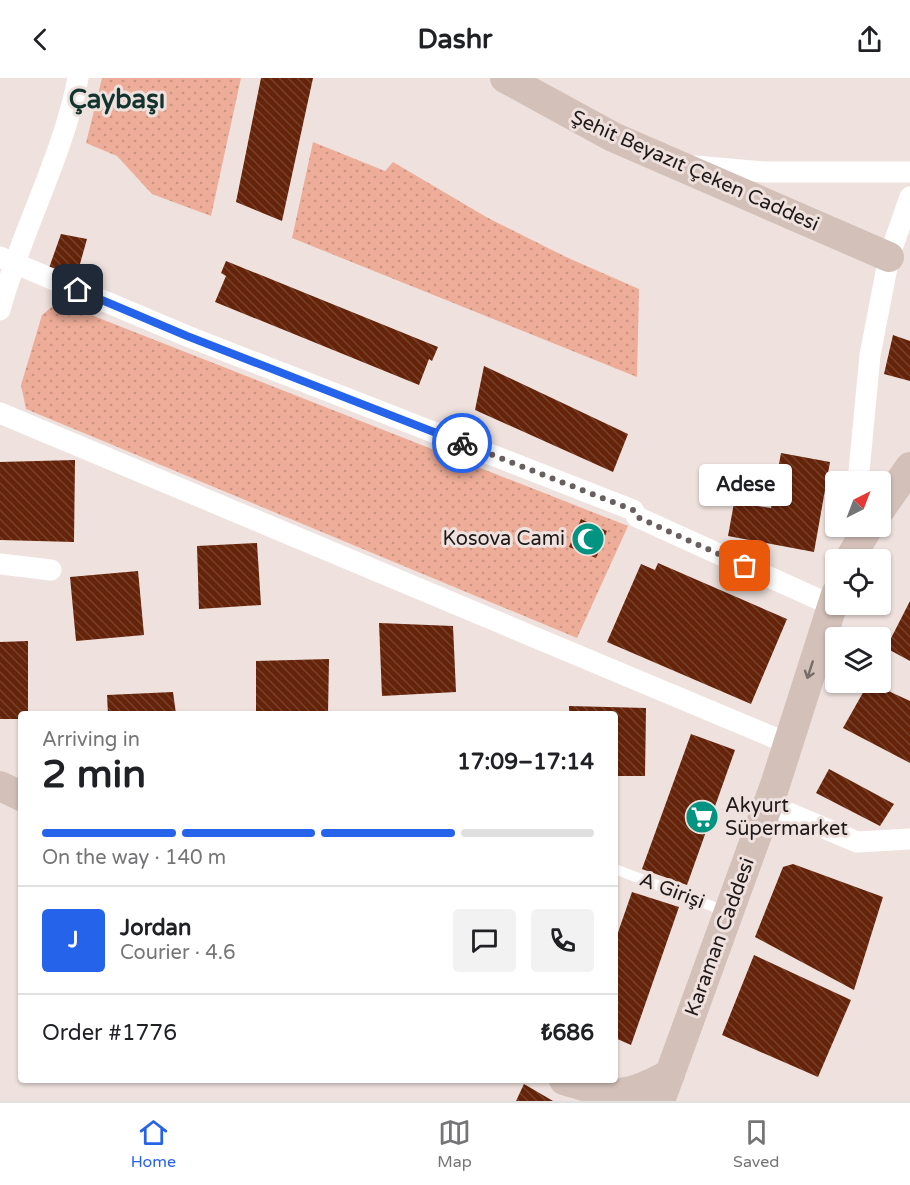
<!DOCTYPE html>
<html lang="en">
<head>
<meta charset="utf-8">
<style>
  body { margin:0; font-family:"Varela Round",sans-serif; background:#f2f2f2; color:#202124; height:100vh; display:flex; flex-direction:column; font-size:22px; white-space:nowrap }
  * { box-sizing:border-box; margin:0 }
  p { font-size:20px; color:#757577 }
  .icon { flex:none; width:33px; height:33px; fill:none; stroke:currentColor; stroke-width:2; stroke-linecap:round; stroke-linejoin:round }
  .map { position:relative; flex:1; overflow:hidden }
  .drawer { position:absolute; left:18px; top:633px; width:600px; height:372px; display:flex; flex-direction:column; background:#fff; border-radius:6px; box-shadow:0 2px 4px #0004 }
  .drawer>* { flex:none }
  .needle { width:39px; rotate:42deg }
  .tools { position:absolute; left:825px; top:393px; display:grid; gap:12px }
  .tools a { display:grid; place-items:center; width:66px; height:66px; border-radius:6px; background:#fff; box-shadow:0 2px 4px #0004; font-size:30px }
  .pin { position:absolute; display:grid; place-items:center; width:51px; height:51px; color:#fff; margin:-26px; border-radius:12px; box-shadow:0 3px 9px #0006 }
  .courier { position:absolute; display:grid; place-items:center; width:60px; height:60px; margin:-30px; border:4px solid #2563eb; border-radius:50%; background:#fff; color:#222; box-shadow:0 2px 8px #0007 }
  .bubble { position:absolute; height:42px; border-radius:6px; background:#fff; box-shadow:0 2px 4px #0004; font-size:20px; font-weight:800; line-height:42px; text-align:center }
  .overview em { font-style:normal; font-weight:800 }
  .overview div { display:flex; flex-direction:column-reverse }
  .overview { display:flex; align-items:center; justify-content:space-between; height:102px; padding:0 24px }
  h1 { font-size:39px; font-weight:800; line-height:45px }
  .bar { display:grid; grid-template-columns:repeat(4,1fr); gap:9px 6px; align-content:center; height:72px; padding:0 24px }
  .bar i { height:8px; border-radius:4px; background:#e0e0e0 }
  .bar .current { background:#2563eb }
  .bar p { grid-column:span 4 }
  .line { display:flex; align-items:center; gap:15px; padding:0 24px; border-top:2px solid #e0e0e0 }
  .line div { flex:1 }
  .round { display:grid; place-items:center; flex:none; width:63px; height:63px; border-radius:6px; background:#f2f2f2 }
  header { display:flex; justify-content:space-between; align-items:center; height:78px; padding:0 24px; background:#fff; font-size:27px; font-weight:800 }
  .menu { display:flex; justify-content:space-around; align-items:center; height:84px; border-top:2px solid #e0e0e0; background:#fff; font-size:16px; color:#757577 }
  .menu a { display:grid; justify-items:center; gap:3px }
  .menu .current { color:#2563eb }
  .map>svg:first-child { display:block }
</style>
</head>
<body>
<header><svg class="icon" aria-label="back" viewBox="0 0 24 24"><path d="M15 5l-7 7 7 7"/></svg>Dashr<svg class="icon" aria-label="share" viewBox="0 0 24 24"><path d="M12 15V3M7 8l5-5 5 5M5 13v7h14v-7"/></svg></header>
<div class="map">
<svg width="910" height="1023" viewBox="0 0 910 1023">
  <defs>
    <pattern id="grass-dots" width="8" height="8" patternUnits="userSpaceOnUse" patternTransform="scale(1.5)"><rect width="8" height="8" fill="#edad98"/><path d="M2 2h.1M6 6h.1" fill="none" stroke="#cb9482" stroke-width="1.8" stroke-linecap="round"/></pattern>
    <pattern id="building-back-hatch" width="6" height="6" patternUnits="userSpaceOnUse" patternTransform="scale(1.5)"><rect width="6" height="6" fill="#652309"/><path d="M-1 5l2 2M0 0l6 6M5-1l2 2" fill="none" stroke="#76412c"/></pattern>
  </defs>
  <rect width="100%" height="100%" fill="#efe2de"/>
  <g fill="url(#grass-dots)">
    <polygon points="102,0 241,0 211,138 152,116 117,78 86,65"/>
    <polygon points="313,64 385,93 393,84 488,140 566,179 639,211 637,299 292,160"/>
    <polygon points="58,224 628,448 577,560 26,331 21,307 42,237"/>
  </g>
  <g fill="url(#building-back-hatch)">
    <polygon points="261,0 313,0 282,143 236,124"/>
    <polygon points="61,156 87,161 76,200 49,190"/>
    <polygon points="226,183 438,269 432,283 429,281 419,307 215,224 226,198 221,195"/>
    <polygon points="893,257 910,263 910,303 884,296"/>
    <polygon points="484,288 628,356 613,394 475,332"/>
    <polygon points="781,375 830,384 814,474 728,458 736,414 753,417 751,427 771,430"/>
    <polygon points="75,382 74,464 0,462 0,384"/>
    <polygon points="581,441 607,453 596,480 569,469"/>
    <polygon points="257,465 261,527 199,531 197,468"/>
    <polygon points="658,485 787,541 751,626 607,564 641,486 655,492"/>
    <polygon points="138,493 144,557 76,563 70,499"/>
    <polygon points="910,523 910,583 886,570"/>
    <polygon points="379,545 453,548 456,614 382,618"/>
    <polygon points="28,563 28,636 21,636 21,641 0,641 0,564"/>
    <polygon points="329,581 328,636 256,636 256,583"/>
    <polygon points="869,604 910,623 910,685 843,650"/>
    <polygon points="173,614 176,636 108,636 107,617"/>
    <polygon points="569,628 646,630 645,698 615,698 615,636 569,636"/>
    <polygon points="691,656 735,672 687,807 642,791"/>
    <polygon points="829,691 894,726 880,748 816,715"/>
    <polygon points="793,786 883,819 854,912 755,859 783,789"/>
    <polygon points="632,814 679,829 631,967 615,960 615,863"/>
    <polygon points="754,877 851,922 818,999 722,957"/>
    <polygon points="524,1006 553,1023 516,1023"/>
  </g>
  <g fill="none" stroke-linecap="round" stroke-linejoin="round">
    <polyline stroke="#fff" stroke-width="10" points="615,791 727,834"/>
    <g stroke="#fff" stroke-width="21">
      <polyline points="695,88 765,94 910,94"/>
      <polyline points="0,179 187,258 633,432 637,439 831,527"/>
      <path d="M0,232C21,153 63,79 78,0"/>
      <polyline points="0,335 787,665"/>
      <polyline points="858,404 870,277 889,179 910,119"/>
      <polyline points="0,486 51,492"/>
      <polyline points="768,726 857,764 910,761"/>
    </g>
    <g stroke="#d2c0b9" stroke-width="30">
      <polyline points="505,0 613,59 889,179"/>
      <polyline points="880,432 910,389"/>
      <polyline points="849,482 869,448"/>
      <polyline points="0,708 21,718"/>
      <path d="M564,1002C615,1017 621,1023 670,996"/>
      <polyline points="660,1023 775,707 836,516"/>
    </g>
  </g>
  <defs><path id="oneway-shaft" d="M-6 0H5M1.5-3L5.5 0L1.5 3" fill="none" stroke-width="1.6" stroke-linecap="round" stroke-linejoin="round" transform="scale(1.5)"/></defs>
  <use stroke="#786d69" href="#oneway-shaft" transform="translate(810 592) rotate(108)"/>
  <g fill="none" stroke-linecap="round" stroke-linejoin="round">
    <polyline stroke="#68605e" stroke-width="6" stroke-dasharray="0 10.8" points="462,365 633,432 637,439 745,488"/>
    <polyline stroke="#2563eb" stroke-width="8" points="78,212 187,258 462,365"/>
  </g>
  <defs>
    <symbol id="mosque-disc" viewBox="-11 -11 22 22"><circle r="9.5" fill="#039381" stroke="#efe2de"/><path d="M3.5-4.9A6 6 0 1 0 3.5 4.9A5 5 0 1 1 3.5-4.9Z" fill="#fff"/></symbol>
    <symbol id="supermarket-disc" viewBox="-11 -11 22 22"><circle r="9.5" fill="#039381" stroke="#efe2de"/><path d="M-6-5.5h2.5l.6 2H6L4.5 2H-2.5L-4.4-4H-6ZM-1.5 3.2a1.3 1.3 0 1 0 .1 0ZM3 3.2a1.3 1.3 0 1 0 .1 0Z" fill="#fff"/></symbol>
  </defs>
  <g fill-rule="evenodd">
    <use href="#mosque-disc" x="569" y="442" width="38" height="38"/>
    <use href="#supermarket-disc" x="683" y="720" width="38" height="38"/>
  </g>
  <g text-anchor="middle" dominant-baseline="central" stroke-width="6" stroke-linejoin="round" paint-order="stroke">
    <g font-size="20" fill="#1f1a19" stroke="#efe2de">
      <text transform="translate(695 93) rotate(24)">Şehit Beyazıt Çeken Caddesi</text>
      <text transform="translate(672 813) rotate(21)">A Girişi</text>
      <text transform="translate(720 859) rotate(-70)">Karaman Caddesi</text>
    </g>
    <g font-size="20" fill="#1f1a19" stroke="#efe2de" text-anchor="end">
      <text x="565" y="461">Kosova Cami</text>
      <text x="725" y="728" text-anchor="start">Akyurt<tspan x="725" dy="23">Süpermarket</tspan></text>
    </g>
    <g font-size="26" font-weight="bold" fill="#13342e" stroke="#efe2de">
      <text x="117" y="21">Çaybaşı</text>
    </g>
  </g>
</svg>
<div class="tools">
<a><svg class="needle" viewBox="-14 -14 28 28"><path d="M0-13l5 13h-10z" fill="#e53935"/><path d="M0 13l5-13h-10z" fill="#757577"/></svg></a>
<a><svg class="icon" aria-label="locate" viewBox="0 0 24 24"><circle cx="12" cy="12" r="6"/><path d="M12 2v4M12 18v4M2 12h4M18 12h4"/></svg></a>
<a><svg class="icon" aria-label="layers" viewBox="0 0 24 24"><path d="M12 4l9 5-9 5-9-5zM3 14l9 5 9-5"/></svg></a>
</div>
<div class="pin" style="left:745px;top:488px;background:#ea580c"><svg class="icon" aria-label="bag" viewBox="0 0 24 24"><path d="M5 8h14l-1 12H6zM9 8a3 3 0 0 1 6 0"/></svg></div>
<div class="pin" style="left:78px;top:212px;background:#1f2937"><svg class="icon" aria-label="home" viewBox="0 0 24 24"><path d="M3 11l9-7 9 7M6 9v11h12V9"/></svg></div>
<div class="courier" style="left:462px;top:365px"><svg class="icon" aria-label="bike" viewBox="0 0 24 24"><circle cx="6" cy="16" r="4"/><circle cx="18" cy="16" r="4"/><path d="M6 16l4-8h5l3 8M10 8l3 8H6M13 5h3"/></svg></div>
<div class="bubble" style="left:699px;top:386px;width:93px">Adese</div>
<section class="drawer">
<div class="overview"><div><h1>2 min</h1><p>Arriving in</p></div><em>17:09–17:14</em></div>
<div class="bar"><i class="current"></i><i class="current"></i><i class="current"></i><i></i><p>On the way · 140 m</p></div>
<div class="line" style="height:108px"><b class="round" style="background:#2563eb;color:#fff">J</b><div><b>Jordan</b><p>Courier · 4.6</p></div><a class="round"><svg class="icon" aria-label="chat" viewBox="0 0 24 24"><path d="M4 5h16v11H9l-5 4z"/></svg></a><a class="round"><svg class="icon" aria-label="phone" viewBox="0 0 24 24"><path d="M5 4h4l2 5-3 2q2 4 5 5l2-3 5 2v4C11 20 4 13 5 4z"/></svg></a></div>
<div class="line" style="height:78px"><div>Order #1776</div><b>₺686</b></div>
</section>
</div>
<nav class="menu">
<a class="current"><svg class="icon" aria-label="home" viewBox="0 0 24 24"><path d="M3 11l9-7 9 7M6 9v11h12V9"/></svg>Home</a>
<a><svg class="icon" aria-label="map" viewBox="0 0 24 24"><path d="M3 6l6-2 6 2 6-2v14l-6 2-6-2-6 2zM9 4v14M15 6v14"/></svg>Map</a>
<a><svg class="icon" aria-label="saved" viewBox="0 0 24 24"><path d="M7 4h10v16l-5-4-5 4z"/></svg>Saved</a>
</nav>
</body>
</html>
